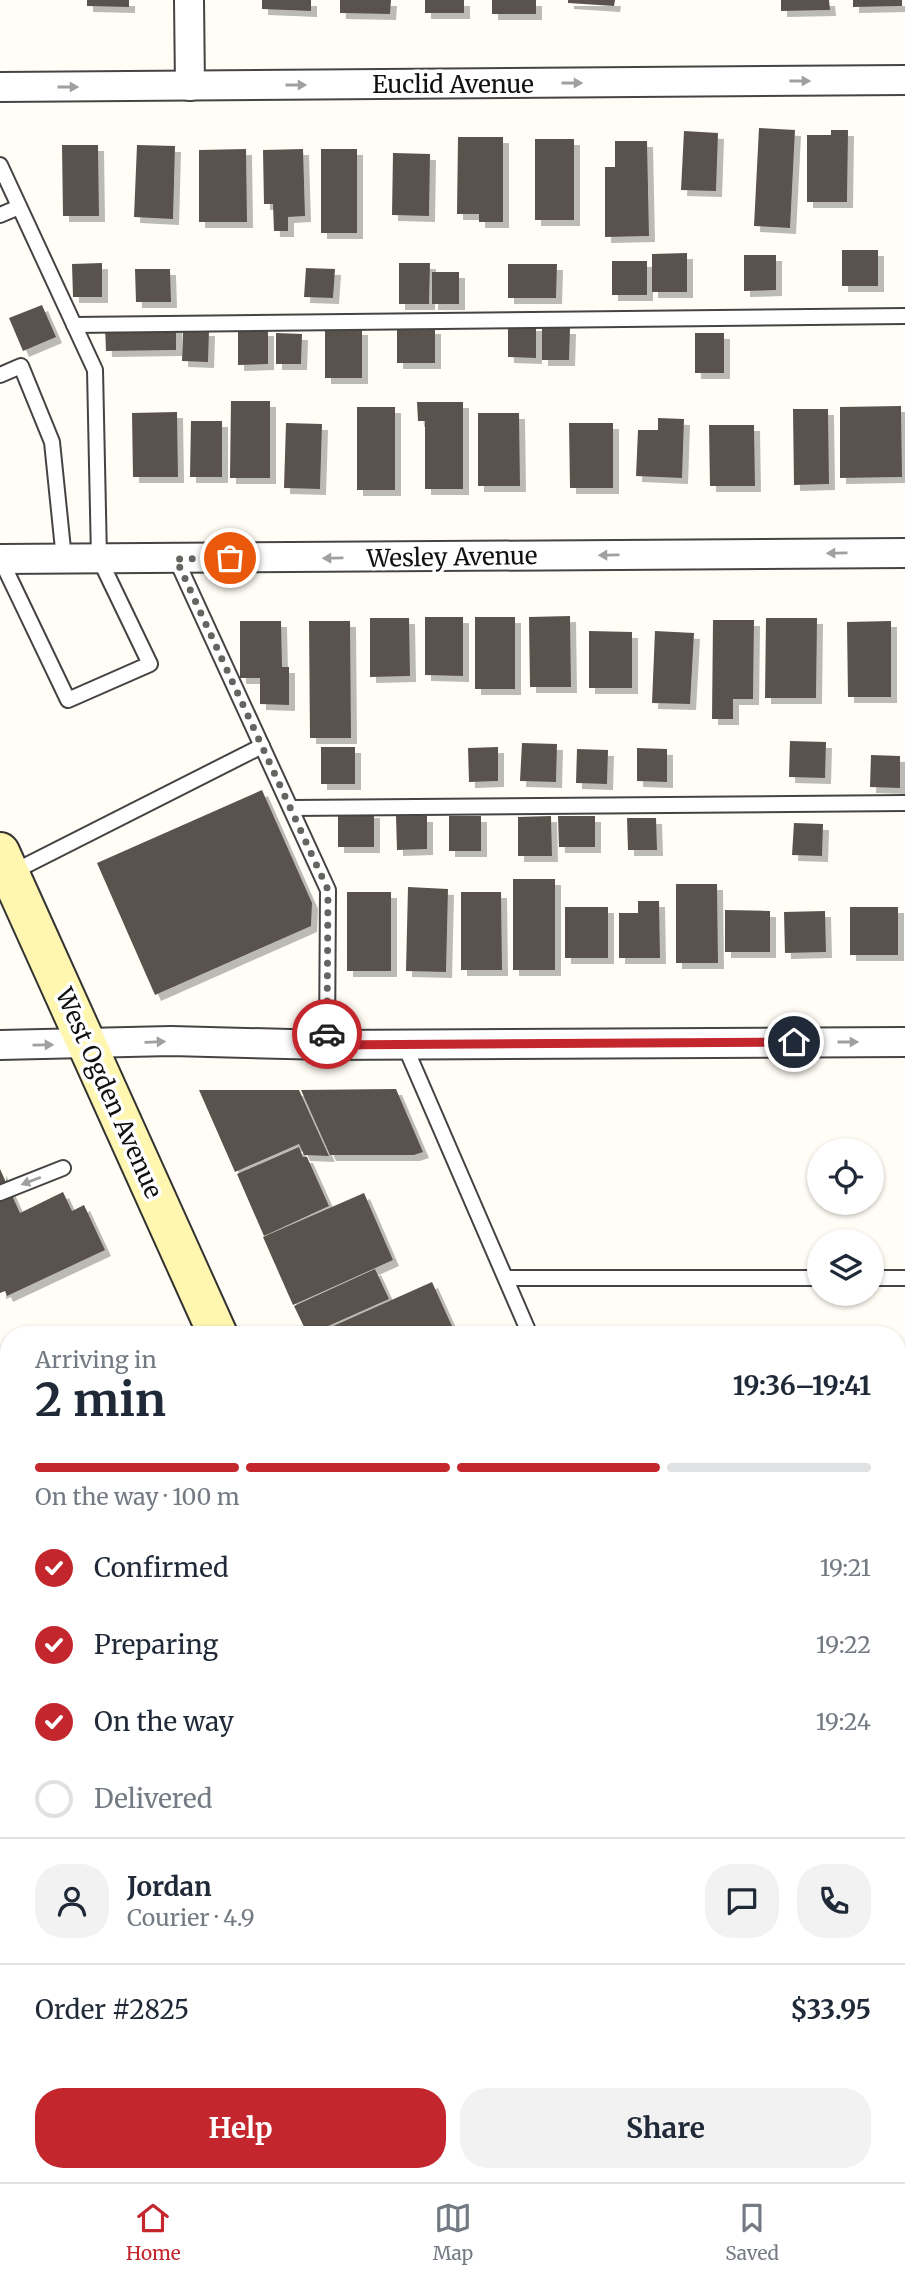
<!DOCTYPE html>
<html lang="en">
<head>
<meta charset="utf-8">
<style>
  body { margin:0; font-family:Merriweather,serif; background:#f2f2f3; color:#1f2937; height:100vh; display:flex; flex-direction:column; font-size:26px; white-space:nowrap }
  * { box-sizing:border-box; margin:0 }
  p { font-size:23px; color:#747a83 }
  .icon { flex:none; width:38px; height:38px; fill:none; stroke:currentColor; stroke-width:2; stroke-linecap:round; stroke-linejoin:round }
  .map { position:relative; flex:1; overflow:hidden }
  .side { position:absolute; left:0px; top:1326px; width:906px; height:856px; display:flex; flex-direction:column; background:#fff; border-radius:28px 28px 0 0; box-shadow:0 2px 5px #0004 }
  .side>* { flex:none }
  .buttons { position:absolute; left:807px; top:1138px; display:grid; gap:14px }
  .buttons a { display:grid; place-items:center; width:77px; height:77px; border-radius:50%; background:#fff; box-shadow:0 2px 5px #0004; font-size:35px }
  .pin { position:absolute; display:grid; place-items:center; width:60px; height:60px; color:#fff; margin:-30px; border:4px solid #fff; border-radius:50%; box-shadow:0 2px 7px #0007 }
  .courier { position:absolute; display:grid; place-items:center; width:70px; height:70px; margin:-35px; border:5px solid #c4262e; border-radius:50%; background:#fff; color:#222; box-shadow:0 2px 9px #0007 }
  .headline em { font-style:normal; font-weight:700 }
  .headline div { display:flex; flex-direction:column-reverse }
  .headline { display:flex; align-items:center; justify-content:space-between; height:119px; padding:0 35px }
  h1 { font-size:46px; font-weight:700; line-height:52px }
  .bar { display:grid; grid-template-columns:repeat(4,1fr); gap:10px 7px; align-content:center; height:84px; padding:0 35px }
  .bar i { height:9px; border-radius:5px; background:#e0e1e3 }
  .bar .active { background:#c4262e }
  .bar p { grid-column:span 4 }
  .line { display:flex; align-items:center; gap:18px; padding:0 35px; border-top:2px solid #e0e1e3 }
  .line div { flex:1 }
  .round { display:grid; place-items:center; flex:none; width:74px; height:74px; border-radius:28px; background:#f2f2f3 }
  ol { padding:0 35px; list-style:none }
  li { display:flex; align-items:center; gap:21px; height:77px }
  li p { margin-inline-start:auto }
  li .icon { padding:7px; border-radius:50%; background:#c4262e; color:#fff; stroke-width:4 }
  li:last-child { color:#747a83 }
  li i { width:38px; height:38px; border:4px solid #e0e1e3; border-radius:50% }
  .action { display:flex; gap:14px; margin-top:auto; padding:14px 35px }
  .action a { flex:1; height:80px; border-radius:28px; background:#c4262e; color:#fff; font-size:28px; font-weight:700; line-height:80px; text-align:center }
  .action a+a { background:#f2f2f3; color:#1f2937 }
  .menu { display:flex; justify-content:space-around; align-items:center; height:98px; border-top:2px solid #e0e1e3; background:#fff; font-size:19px; color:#747a83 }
  .menu a { display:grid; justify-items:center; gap:4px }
  .menu .active { color:#c4262e }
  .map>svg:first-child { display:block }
</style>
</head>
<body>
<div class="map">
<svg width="905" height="2182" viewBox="0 0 905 2182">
  <defs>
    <filter id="shadow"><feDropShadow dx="6" dy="6" stdDeviation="0" flood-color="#0004"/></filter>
  </defs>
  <rect width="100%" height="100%" fill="#fffdf5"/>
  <g fill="#5a524d" filter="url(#shadow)">
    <polygon points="87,0 129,0 129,7 87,6"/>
    <polygon points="262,0 311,0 311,11 262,9"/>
    <polygon points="340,0 391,0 390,14 340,13"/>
    <rect x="425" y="0" width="39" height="13"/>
    <rect x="492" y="0" width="44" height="14"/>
    <polygon points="568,0 615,0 614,6 568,3"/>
    <polygon points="781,0 829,0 830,10 781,11"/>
    <polygon points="853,0 902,0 902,6 853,7"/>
    <polygon points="759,128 795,130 790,228 754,226"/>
    <polygon points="831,130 848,130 847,202 807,202 807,135 831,135"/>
    <polygon points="684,131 718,133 716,191 681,190"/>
    <polygon points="458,137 503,137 503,222 479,222 479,214 457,214"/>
    <rect x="535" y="139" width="39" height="81"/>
    <polygon points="615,141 647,141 649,236 605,237 605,167 615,167"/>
    <polygon points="62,145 98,145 99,216 63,216"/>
    <polygon points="137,145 175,146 173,219 134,217"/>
    <polygon points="246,149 247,222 199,222 199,150"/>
    <polygon points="303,149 305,216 288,217 288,231 274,231 273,204 264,204 263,150"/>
    <rect x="321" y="149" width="36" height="84"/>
    <polygon points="393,153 430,154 429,216 392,215"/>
    <rect x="842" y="250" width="36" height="36"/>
    <polygon points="687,253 687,292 652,292 652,254"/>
    <polygon points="744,255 776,255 776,290 744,291"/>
    <rect x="612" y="261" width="35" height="34"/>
    <polygon points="102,263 102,297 73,297 72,264"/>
    <polygon points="399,263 430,263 429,304 399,304"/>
    <polygon points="508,264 557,264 556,298 508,298"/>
    <polygon points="306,268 335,269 333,298 304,297"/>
    <polygon points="135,269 170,269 171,302 136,302"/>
    <rect x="432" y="272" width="27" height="32"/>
    <polygon points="42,305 56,337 23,351 9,318"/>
    <polygon points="176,325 176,350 106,351 105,326"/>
    <polygon points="508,325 536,325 536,358 508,357"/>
    <rect x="397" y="328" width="38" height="35"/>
    <polygon points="542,328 570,328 569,360 542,360"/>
    <rect x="325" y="329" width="37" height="49"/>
    <polygon points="183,330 209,330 208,362 182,361"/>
    <polygon points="238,330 268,330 268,364 238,365"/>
    <polygon points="276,333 302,334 301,364 276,364"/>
    <rect x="695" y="333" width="29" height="40"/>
    <polygon points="231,401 270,401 270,478 230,478"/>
    <polygon points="417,402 463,402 463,489 425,489 425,421 418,421"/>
    <polygon points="901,406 902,477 840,478 840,407"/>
    <rect x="357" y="407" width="38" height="83"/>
    <polygon points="793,409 828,409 829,484 794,485"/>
    <polygon points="177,412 178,477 133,477 132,413"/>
    <polygon points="478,413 519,413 520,486 478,486"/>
    <polygon points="658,418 684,419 682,478 636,476 638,430 658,430"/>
    <polygon points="191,421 222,421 222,477 190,477"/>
    <polygon points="286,423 322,424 320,489 284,488"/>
    <polygon points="569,423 613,423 613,488 570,488"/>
    <polygon points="709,425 754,425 755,486 710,486"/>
    <polygon points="570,616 571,687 530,687 529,617"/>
    <polygon points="425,617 463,617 463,676 425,675"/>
    <rect x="475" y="617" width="40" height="72"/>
    <polygon points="370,618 409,618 410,676 370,677"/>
    <polygon points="766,618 817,618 816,698 765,698"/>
    <polygon points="713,620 754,620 753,699 733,699 733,719 712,719"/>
    <polygon points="240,621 281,621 282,667 289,667 289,705 260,704 260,678 240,678"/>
    <polygon points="309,621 350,621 351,738 310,738"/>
    <polygon points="891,621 891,697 848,697 847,622"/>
    <polygon points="589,631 632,632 632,688 589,688"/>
    <polygon points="655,631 694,633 690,704 652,703"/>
    <polygon points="790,741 826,742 825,778 789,777"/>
    <polygon points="522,743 557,744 556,782 520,781"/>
    <rect x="321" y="747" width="34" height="37"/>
    <polygon points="498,747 498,781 469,782 468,748"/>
    <polygon points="637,748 667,749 667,782 637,781"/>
    <polygon points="577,749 608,750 607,784 576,783"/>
    <polygon points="871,755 900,756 900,788 870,787"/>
    <polygon points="262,790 312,903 311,926 155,995 97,863"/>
    <polygon points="374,812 374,847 338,847 338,813"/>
    <polygon points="396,816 427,816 427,849 397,850"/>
    <rect x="449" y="816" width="32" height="35"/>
    <polygon points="551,816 552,856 518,856 518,817"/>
    <polygon points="558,816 595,816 595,847 559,847"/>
    <polygon points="627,818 656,818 657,850 628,850"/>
    <polygon points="794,823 823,824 822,856 792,855"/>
    <rect x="513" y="879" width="42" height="91"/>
    <polygon points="676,884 717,884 718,963 676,963"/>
    <polygon points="408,887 448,889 446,972 406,971"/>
    <rect x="347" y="892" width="44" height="79"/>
    <polygon points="461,892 501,892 502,970 461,970"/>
    <polygon points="638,901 659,901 660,958 619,958 619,913 638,913"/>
    <rect x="565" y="907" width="43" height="51"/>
    <rect x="850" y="907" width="48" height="48"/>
    <polygon points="725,910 770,911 770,952 725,952"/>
    <polygon points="825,911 826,952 785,953 784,912"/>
    <polygon points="396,1089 423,1152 414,1155 330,1155 301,1090"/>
    <polygon points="199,1090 299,1090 329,1156 304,1155 299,1144 235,1172"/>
    <polygon points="299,1147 303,1157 307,1157 329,1206 264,1236 237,1174"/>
    <polygon points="0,1169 20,1213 63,1192 72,1211 84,1205 105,1250 7,1296 5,1291 0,1293"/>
    <polygon points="364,1193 393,1260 293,1305 263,1237"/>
    <polygon points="375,1269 389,1299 308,1335 294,1306"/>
    <polygon points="432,1282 456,1335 313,1335"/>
    <polygon points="9,1392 9,1445 2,1449 0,1444 0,1395"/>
    <polygon points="2,1596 9,1596 9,1661 3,1661"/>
    <polygon points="329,2174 361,2174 364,2182 332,2182"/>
    <polygon points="363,2174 521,2174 525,2182 367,2182"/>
  </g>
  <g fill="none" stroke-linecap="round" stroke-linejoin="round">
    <defs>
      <g id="lane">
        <polyline points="0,165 95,370 99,558 150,664 68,700 0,558"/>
        <polyline points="0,215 19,207"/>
        <polyline points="74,325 905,316"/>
        <polyline points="0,375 21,366 52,442 64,559"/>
        <polyline points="176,559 328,890 327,1045"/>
        <polyline points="291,808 905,803"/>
        <polyline points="11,873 262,746"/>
        <polyline points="404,1044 530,1335"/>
        <polyline points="0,1193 63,1168"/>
        <polyline points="507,1278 819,1278"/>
        <polyline points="872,1278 905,1278"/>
        <polyline points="0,1468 9,1488"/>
        <polyline points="0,1767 9,1766"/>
        <polyline points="311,2174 315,2182"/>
        <polyline points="724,2174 728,2182"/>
        <polyline points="890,2174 894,2182"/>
      </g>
      <g id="street">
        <polyline points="189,0 190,86"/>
        <polyline points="0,87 905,80"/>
        <polyline points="0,559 905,553"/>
        <polyline points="0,1045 171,1041 327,1045 905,1042"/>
        <polyline points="898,1522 905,1522"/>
        <polyline points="0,1526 9,1526"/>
        <polyline points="0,2006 9,2006"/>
      </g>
      <g id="secondary">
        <polyline points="0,852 218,1335"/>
        <polyline points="593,2174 597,2182"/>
      </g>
    </defs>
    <use href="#lane" stroke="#444" stroke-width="18"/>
    <use href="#street" stroke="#444" stroke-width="32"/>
    <use href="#secondary" stroke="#333" stroke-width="42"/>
    <use href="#lane" stroke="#fff" stroke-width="14"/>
    <use href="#street" stroke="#fff" stroke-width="28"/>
    <use href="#secondary" stroke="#fff6b0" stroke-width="38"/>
  </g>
  <defs><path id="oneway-solid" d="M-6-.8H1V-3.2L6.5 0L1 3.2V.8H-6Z" transform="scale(1.75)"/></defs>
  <g fill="#a0a0a0">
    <use href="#oneway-solid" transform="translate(800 81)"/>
    <use href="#oneway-solid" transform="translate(572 83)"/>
    <use href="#oneway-solid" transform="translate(296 85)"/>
    <use href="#oneway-solid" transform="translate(68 87)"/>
    <use href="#oneway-solid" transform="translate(837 553) rotate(179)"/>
    <use href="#oneway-solid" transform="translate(609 555) rotate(179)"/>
    <use href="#oneway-solid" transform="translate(333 558) rotate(179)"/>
    <use href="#oneway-solid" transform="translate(155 1042) rotate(-2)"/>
    <use href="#oneway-solid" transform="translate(848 1042)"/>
    <use href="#oneway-solid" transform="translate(43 1045) rotate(-1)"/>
    <use href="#oneway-solid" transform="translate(31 1181) rotate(159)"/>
  </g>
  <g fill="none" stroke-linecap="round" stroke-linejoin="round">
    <polyline stroke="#646461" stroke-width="7" stroke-dasharray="0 12.6" points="230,558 176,559 328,890 327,1034"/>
    <polyline stroke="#c4262e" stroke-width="9" points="327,1034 327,1045 794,1042"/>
  </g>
  <g text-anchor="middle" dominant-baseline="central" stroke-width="7" stroke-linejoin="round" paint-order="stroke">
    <g font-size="24" fill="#111" stroke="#fff">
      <text x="453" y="84">Euclid Avenue</text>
      <text transform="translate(452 557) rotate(-1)">Wesley Avenue</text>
      <text transform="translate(109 1093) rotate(66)">West Ogden Avenue</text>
    </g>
  </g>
</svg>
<div class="buttons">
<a><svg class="icon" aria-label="locate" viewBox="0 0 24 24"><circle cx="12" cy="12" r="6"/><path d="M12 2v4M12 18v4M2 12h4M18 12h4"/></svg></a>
<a><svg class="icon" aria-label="layers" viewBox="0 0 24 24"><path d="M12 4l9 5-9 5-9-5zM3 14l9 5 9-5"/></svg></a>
</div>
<div class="pin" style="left:230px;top:558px;background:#ea580c"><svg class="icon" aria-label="bag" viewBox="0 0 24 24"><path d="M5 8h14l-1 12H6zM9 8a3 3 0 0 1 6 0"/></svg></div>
<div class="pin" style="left:794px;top:1042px;background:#1f2937"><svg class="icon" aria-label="home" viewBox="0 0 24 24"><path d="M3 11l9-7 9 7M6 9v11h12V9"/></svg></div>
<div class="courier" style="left:327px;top:1034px"><svg class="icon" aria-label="car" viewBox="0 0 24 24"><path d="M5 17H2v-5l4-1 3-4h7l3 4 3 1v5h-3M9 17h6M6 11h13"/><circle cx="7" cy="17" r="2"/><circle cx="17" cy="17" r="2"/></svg></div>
<section class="side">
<div class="headline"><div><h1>2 min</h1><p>Arriving in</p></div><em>19:36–19:41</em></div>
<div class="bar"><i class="active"></i><i class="active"></i><i class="active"></i><i></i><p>On the way · 100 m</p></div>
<ol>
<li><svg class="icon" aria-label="check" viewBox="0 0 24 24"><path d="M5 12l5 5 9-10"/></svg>Confirmed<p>19:21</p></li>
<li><svg class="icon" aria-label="check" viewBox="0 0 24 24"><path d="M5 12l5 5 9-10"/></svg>Preparing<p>19:22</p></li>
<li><svg class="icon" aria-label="check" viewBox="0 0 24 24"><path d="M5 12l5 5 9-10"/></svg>On the way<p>19:24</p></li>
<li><i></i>Delivered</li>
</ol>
<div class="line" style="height:126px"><a class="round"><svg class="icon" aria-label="person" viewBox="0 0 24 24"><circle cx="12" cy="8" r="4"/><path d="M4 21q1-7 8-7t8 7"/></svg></a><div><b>Jordan</b><p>Courier · 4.9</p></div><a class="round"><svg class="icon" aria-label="chat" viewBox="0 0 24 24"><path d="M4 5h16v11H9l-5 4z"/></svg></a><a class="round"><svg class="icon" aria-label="phone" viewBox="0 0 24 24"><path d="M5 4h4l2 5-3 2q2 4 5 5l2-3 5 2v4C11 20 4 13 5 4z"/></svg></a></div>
<div class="line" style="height:91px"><div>Order #2825</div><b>$33.95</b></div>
<div class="action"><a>Help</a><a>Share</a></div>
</section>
</div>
<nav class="menu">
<a class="active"><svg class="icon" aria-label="home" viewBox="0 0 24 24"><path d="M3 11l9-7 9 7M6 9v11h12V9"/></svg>Home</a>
<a><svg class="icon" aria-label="map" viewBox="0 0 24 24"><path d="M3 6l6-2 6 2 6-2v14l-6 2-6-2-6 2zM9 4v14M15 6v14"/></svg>Map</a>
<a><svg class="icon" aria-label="saved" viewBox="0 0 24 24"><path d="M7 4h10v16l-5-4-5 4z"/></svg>Saved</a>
</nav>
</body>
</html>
